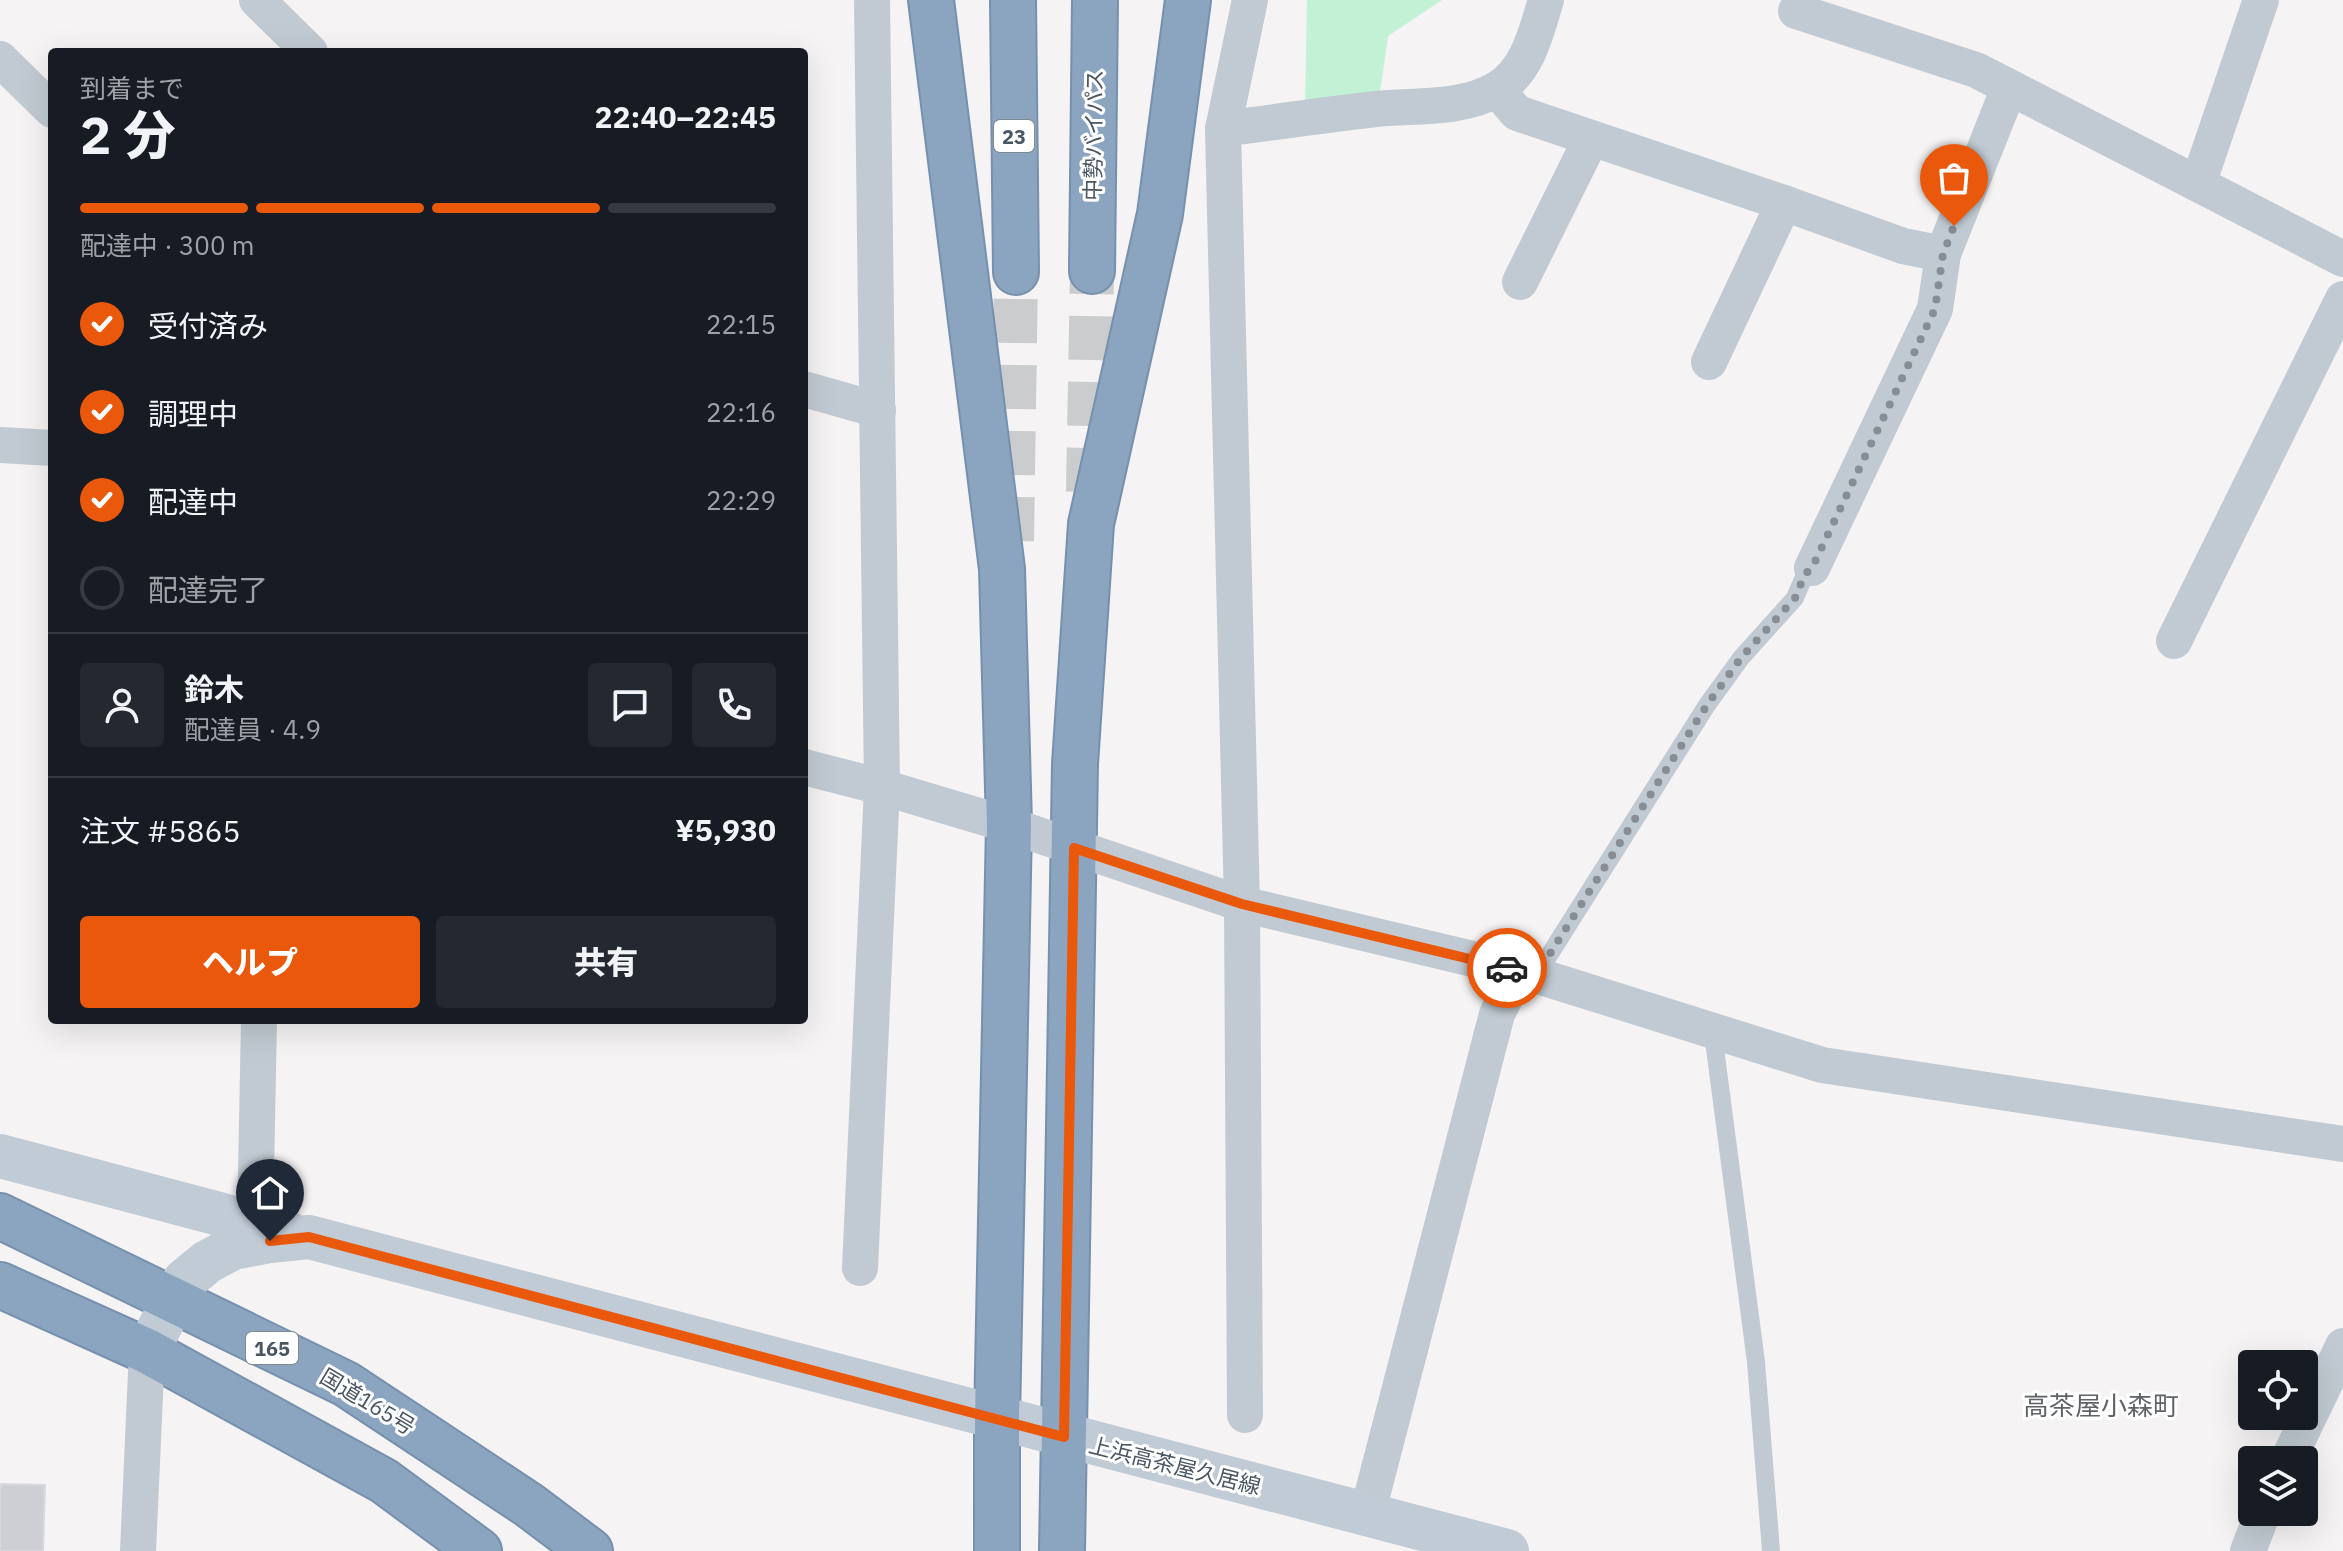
<!DOCTYPE html>
<html lang="ja">
<head>
<meta charset="utf-8">
<style>
  body { margin:0; font-family:"IBM Plex Sans","Noto Sans JP",sans-serif; background:#242831; color:#f1f3f6; height:100vh; display:flex; flex-direction:column; font-size:30px; white-space:nowrap }
  * { box-sizing:border-box; margin:0 }
  p { font-size:26px; color:#9ea1a6 }
  .icon { flex:none; width:44px; height:44px; fill:none; stroke:currentColor; stroke-width:2; stroke-linecap:round; stroke-linejoin:round }
  .map { position:relative; flex:1; overflow:hidden }
  .details { position:absolute; left:48px; top:48px; width:760px; height:976px; display:flex; flex-direction:column; background:#171b24; border-radius:8px; box-shadow:0 8px 32px #0002 }
  .details>* { flex:none }
  .buttons { position:absolute; left:2238px; top:1350px; display:grid; gap:16px }
  .buttons a { display:grid; place-items:center; width:80px; height:80px; border-radius:8px; background:#171b24; box-shadow:0 8px 32px #0002; font-size:40px }
  .pin { position:absolute; display:grid; place-items:center; width:68px; height:68px; color:#fff; margin:-82px -34px; border-radius:50% 50% 50% 0; rotate:-45deg; box-shadow:0 0 8px #0007 }
  .pin .icon { rotate:45deg }
  .courier { position:absolute; display:grid; place-items:center; width:80px; height:80px; margin:-40px; border:6px solid #ea580c; border-radius:50%; background:#fff; color:#222; box-shadow:0 2px 10px #0007 }
  .overview em { font-style:normal; font-weight:800 }
  .overview div { display:flex; flex-direction:column-reverse }
  .overview { display:flex; align-items:center; justify-content:space-between; height:136px; padding:0 32px }
  h1 { font-size:52px; font-weight:800; line-height:60px }
  .bar { display:grid; grid-template-columns:repeat(4,1fr); gap:12px 8px; align-content:center; height:96px; padding:0 32px }
  .bar i { height:10px; border-radius:6px; background:#363941 }
  .bar .on { background:#ea580c }
  .bar p { grid-column:span 4 }
  .line { display:flex; align-items:center; gap:20px; padding:0 32px; border-top:2px solid #363941 }
  .line div { flex:1 }
  .round { display:grid; place-items:center; flex:none; width:84px; height:84px; border-radius:8px; background:#242831 }
  ol { padding:0 32px; list-style:none }
  li { display:flex; align-items:center; gap:24px; height:88px }
  li p { margin-inline-start:auto }
  li .icon { padding:8px; border-radius:50%; background:#ea580c; color:#fff; stroke-width:4 }
  li:last-child { color:#9ea1a6 }
  li i { width:44px; height:44px; border:4px solid #363941; border-radius:50% }
  .button { display:flex; gap:16px; margin-top:auto; padding:16px 32px }
  .button a { flex:1; height:92px; border-radius:8px; background:#ea580c; color:#fff; font-size:32px; font-weight:800; line-height:92px; text-align:center }
  .button a+a { background:#242831; color:#f1f3f6 }
  .map>svg:first-child { display:block }
</style>
</head>
<body>
<div class="map">
<svg width="2343" height="1551" viewBox="0 0 2343 1551">
  <rect width="100%" height="100%" fill="#f5f3f3"/>
  <polygon fill="#c3f1d5" points="1307,0 1442,0 1388,36 1380,92 1305,110"/>
  <polygon fill="#cdcfd5" stroke="#d7d9de" stroke-width="2" points="0,1484 45,1485 43,1551 0,1551"/>
  <g fill="none" stroke-linecap="round" stroke-linejoin="round">
    <g stroke="#caccce" stroke-width="44" stroke-dasharray="44 22" stroke-linecap="butt">
      <polyline points="1088,492 1092,271"/>
      <polyline points="1012,541 1016,272"/>
    </g>
    <defs>
      <g id="highway">
        <polyline points="931,0 1002,569 1009,825 997,1419 997,1551"/>
        <polyline points="1013,0 1016,272"/>
        <polyline points="1092,271 1095,0"/>
        <polyline points="0,1216 346,1384 529,1505 590,1551"/>
        <polyline points="0,1285 147,1351 384,1481 479,1551"/>
        <polyline points="1062,1551 1075,764 1091,524 1160,214 1188,0"/>
      </g>
    </defs>
    <use href="#highway" stroke="#7690ad" stroke-width="48"/>
    <g stroke="#c1cad2" stroke-width="18">
      <polyline points="1536,976 1707,705 1741,658 1795,598 1805,574 1812,568"/>
      <polyline points="1713,1033 1756,1362 1771,1551"/>
    </g>
    <g stroke="#c1cad2" stroke-width="36">
      <polyline points="257,0 310,52"/>
      <polyline points="2261,0 2198,184 2343,259"/>
      <polyline points="1796,11 1976,70 2198,184"/>
      <polyline points="0,59 52,110"/>
      <polyline points="1497,90 1517,113 1784,203 1903,246 1943,254"/>
      <path d="M1223,129C1274,122 1325,115 1376,109C1414,105 1462,110 1497,89C1528,71 1536,32 1546,0"/>
      <polyline points="1520,282 1591,139"/>
      <polyline points="1709,362 1784,203"/>
      <polyline points="804,389 878,410"/>
      <polyline points="0,445 52,448"/>
      <polyline points="1812,568 1935,309 1943,254 2009,88"/>
      <polyline points="2174,641 2343,299"/>
      <polyline points="804,767 882,787 1009,825 1242,904 1519,970 1822,1065 2343,1144"/>
      <polyline points="255,1224 259,1020"/>
      <polyline points="860,1268 882,787 872,0"/>
      <polyline points="1245,1415 1242,904 1223,129 1250,0"/>
      <polyline points="2288,1460 2343,1346"/>
      <polyline points="1367,1515 1497,1014 1519,970"/>
      <polyline points="138,1551 147,1351"/>
      <polyline points="2248,1551 2263,1512"/>
    </g>
    <g stroke="#c1cbd6" stroke-width="44">
      <polyline points="0,1156 287,1232"/>
      <polyline points="147,1351 184,1281 207,1262 233,1248 270,1241 309,1237 1507,1551"/>
    </g>
    <use href="#highway" stroke="#8ba5c1" stroke-width="44"/>
  </g>
  <g fill="none" stroke-linecap="round" stroke-linejoin="round">
    <polyline stroke="#868d94" stroke-width="8" stroke-dasharray="0 14.4" points="1507,968 1536,976 1707,705 1741,658 1795,598 1805,574 1812,568 1935,309 1943,254 1954,226"/>
    <polyline stroke="#ea580c" stroke-width="10" points="270,1241 309,1237 1064,1437 1074,848 1242,904 1507,968"/>
  </g>
  <g text-anchor="middle" dominant-baseline="central" stroke-width="6" stroke-linejoin="round" paint-order="stroke">
    <g fill="#fff" stroke="#808990" stroke-width="2">
      <rect x="994" y="120" width="40" height="32" rx="6"/>
      <rect x="246" y="1332" width="52" height="32" rx="6"/>
    </g>
    <g font-size="20" font-weight="bold" fill="#4a5661">
      <text x="1014" y="136">23</text>
      <text x="272" y="1348">165</text>
    </g>
    <g font-size="22" fill="#4a5661" stroke="#fff">
      <text transform="translate(1093 135) rotate(-89)">中勢バイパス</text>
      <text transform="translate(368 1401) rotate(31)">国道165号</text>
      <text transform="translate(1175 1465) rotate(14)">上浜高茶屋久居線</text>
    </g>
    <g font-size="26" fill="#5f6368" stroke="#fff">
      <text x="2101" y="1405">高茶屋小森町</text>
    </g>
  </g>
</svg>
<div class="buttons">
<a><svg class="icon" aria-label="locate" viewBox="0 0 24 24"><circle cx="12" cy="12" r="6"/><path d="M12 2v4M12 18v4M2 12h4M18 12h4"/></svg></a>
<a><svg class="icon" aria-label="layers" viewBox="0 0 24 24"><path d="M12 4l9 5-9 5-9-5zM3 14l9 5 9-5"/></svg></a>
</div>
<div class="pin" style="left:1954px;top:226px;background:#ea580c"><svg class="icon" aria-label="bag" viewBox="0 0 24 24"><path d="M5 8h14l-1 12H6zM9 8a3 3 0 0 1 6 0"/></svg></div>
<div class="pin" style="left:270px;top:1241px;background:#1f2937"><svg class="icon" aria-label="home" viewBox="0 0 24 24"><path d="M3 11l9-7 9 7M6 9v11h12V9"/></svg></div>
<div class="courier" style="left:1507px;top:968px"><svg class="icon" aria-label="car" viewBox="0 0 24 24"><path d="M5 17H2v-5l4-1 3-4h7l3 4 3 1v5h-3M9 17h6M6 11h13"/><circle cx="7" cy="17" r="2"/><circle cx="17" cy="17" r="2"/></svg></div>
<section class="details">
<div class="overview"><div><h1>2 分</h1><p>到着まで</p></div><em>22:40–22:45</em></div>
<div class="bar"><i class="on"></i><i class="on"></i><i class="on"></i><i></i><p>配達中 · 300 m</p></div>
<ol>
<li><svg class="icon" aria-label="check" viewBox="0 0 24 24"><path d="M5 12l5 5 9-10"/></svg>受付済み<p>22:15</p></li>
<li><svg class="icon" aria-label="check" viewBox="0 0 24 24"><path d="M5 12l5 5 9-10"/></svg>調理中<p>22:16</p></li>
<li><svg class="icon" aria-label="check" viewBox="0 0 24 24"><path d="M5 12l5 5 9-10"/></svg>配達中<p>22:29</p></li>
<li><i></i>配達完了</li>
</ol>
<div class="line" style="height:144px"><a class="round"><svg class="icon" aria-label="person" viewBox="0 0 24 24"><circle cx="12" cy="8" r="4"/><path d="M4 21q1-7 8-7t8 7"/></svg></a><div><b>鈴木</b><p>配達員 · 4.9</p></div><a class="round"><svg class="icon" aria-label="chat" viewBox="0 0 24 24"><path d="M4 5h16v11H9l-5 4z"/></svg></a><a class="round"><svg class="icon" aria-label="phone" viewBox="0 0 24 24"><path d="M5 4h4l2 5-3 2q2 4 5 5l2-3 5 2v4C11 20 4 13 5 4z"/></svg></a></div>
<div class="line" style="height:104px"><div>注文 #5865</div><b>¥5,930</b></div>
<div class="button"><a>ヘルプ</a><a>共有</a></div>
</section>
</div>
</body>
</html>
